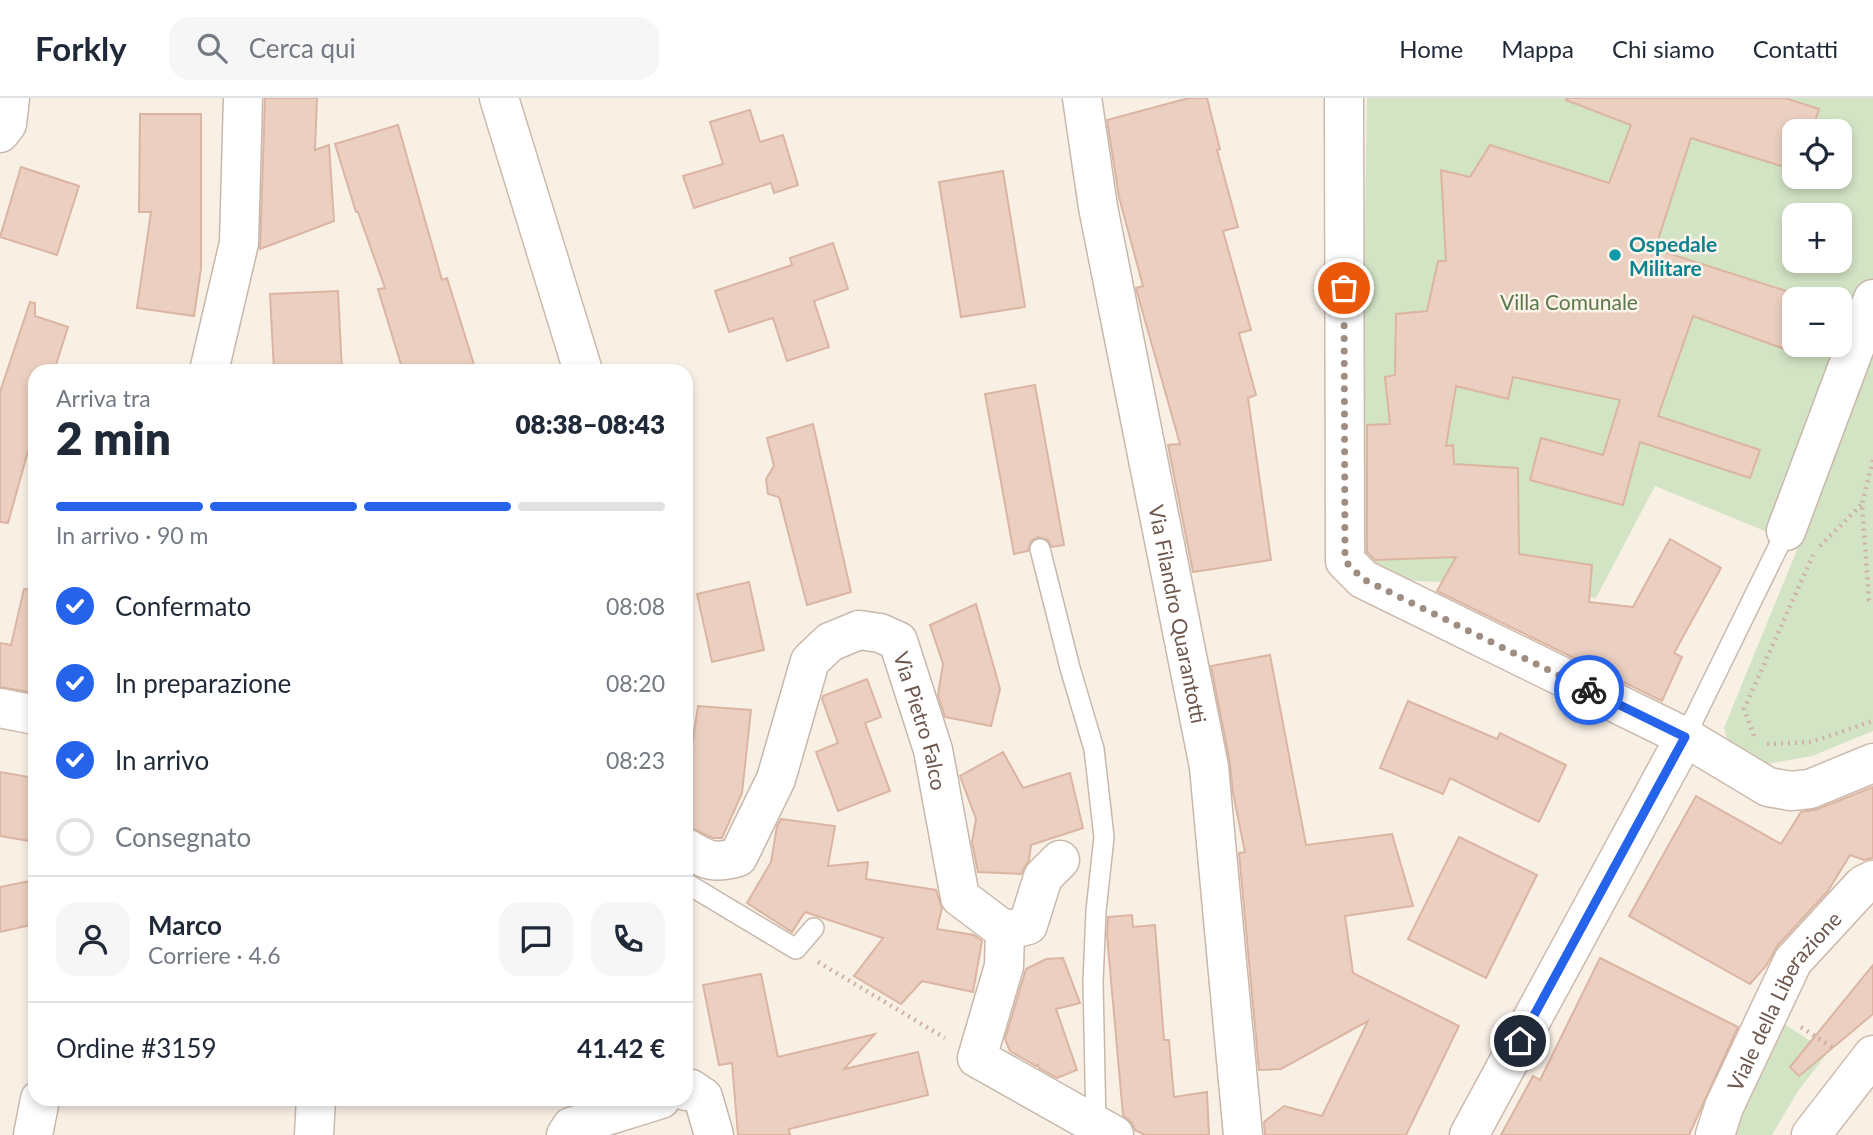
<!DOCTYPE html>
<html lang="it">
<head>
<meta charset="utf-8">
<style>
  body { margin:0; font-family:Lato,sans-serif; background:#f6f6f7; color:#1f2937; height:100vh; display:flex; flex-direction:column; font-size:26px; white-space:nowrap }
  * { box-sizing:border-box; margin:0 }
  p { font-size:23px; color:#747a83 }
  .icon { flex:none; width:38px; height:38px; fill:none; stroke:currentColor; stroke-width:2; stroke-linecap:round; stroke-linejoin:round }
  .map { position:relative; flex:1; overflow:hidden }
  .side { position:absolute; left:28px; top:266px; width:665px; height:742px; display:flex; flex-direction:column; background:#fff; border-radius:21px; box-shadow:0 4px 10px #0003 }
  .side>* { flex:none }
  .controls { position:absolute; left:1782px; top:21px; display:grid; gap:14px }
  .controls a { display:grid; place-items:center; width:70px; height:70px; border-radius:14px; background:#fff; box-shadow:0 4px 10px #0003; font-size:35px }
  .pin { position:absolute; display:grid; place-items:center; width:60px; height:60px; color:#fff; margin:-30px; border:4px solid #fff; border-radius:50%; box-shadow:0 2px 7px #0007 }
  .courier { position:absolute; display:grid; place-items:center; width:70px; height:70px; margin:-35px; border:5px solid #2563eb; border-radius:50%; background:#fff; color:#222; box-shadow:0 2px 9px #0007 }
  .overview em { font-style:normal; font-weight:800 }
  .overview div { display:flex; flex-direction:column-reverse }
  .overview { display:flex; align-items:center; justify-content:space-between; height:119px; padding:0 28px }
  h1 { font-size:46px; font-weight:800; line-height:52px }
  .bar { display:grid; grid-template-columns:repeat(4,1fr); gap:10px 7px; align-content:center; height:84px; padding:0 28px }
  .bar i { height:9px; border-radius:5px; background:#e0e1e3 }
  .bar .current { background:#2563eb }
  .bar p { grid-column:span 4 }
  .line { display:flex; align-items:center; gap:18px; padding:0 28px; border-top:2px solid #e0e1e3 }
  .line div { flex:1 }
  .round { display:grid; place-items:center; flex:none; width:74px; height:74px; border-radius:21px; background:#f6f6f7 }
  ol { padding:0 28px; list-style:none }
  li { display:flex; align-items:center; gap:21px; height:77px }
  li p { margin-inline-start:auto }
  li .icon { padding:7px; border-radius:50%; background:#2563eb; color:#fff; stroke-width:4 }
  li:last-child { color:#747a83 }
  li i { width:38px; height:38px; border:4px solid #e0e1e3; border-radius:50% }
  header { display:flex; align-items:center; gap:42px; box-sizing:border-box; height:98px; padding:0 35px; background:#fff; border-bottom:2px solid #e0e1e3 }
  header strong { font-size:33px }
  nav { display:flex; gap:38px; margin-inline-start:auto; font-size:24px }
  .search { width:490px; height:63px; background:#f6f6f7; display:flex; align-items:center; gap:18px; box-sizing:border-box; padding:0 24px; border-radius:21px; color:#747a83; font-size:26px }
  .map>svg:first-child { display:block }
</style>
</head>
<body>
<header>
<strong>Forkly</strong>
<div class="search"><svg class="icon" aria-label="search" viewBox="0 0 24 24"><circle cx="10" cy="10" r="6"/><path d="M15 15l6 6"/></svg>Cerca qui</div>
<nav><a>Home</a><a>Mappa</a><a>Chi siamo</a><a>Contatti</a></nav>
</header>
<div class="map">
<svg width="1873" height="1037" viewBox="0 0 1873 1037">
  <rect width="100%" height="100%" fill="#f9f0e5"/>
  <g fill="#d3e4c5" fill-rule="evenodd">
    <path d="M1367,0H1873V633L1812,658L1762,667L1730,651L1724,630L1799,447L1655,388L1596,500L1487,487L1386,481L1359,454ZM1794,33H1839V79H1794ZM1794,117H1839V163H1794ZM1794,201H1839V247H1794Z"/>
    <polygon points="1784,926 1828,954 1798,993 1772,1037 1733,1037 1739,1016"/>
  </g>
  <g fill="#ebcfc0" stroke="#dbb5a2" stroke-width="2">
    <polygon points="265,0 317,0 315,52 329,47 334,123 260,151"/>
    <polygon points="1189,0 1207,0 1220,51 1217,52 1238,129 1223,133 1251,232 1239,235 1256,297 1248,300 1271,462 1193,474 1168,347 1180,346 1137,194 1136,190 1143,188 1119,99 1107,22"/>
    <polygon points="1566,0 1785,0 1819,11 1812,33 1794,33 1794,72 1691,40 1655,151 1811,201 1794,201 1795,247 1793,254 1693,218 1658,318 1760,352 1750,380 1640,344 1623,407 1530,382 1541,340 1603,357 1620,302 1513,279 1508,301 1456,288 1446,348 1453,347 1454,366 1518,370 1519,456 1592,467 1589,504 1633,509 1670,441 1721,470 1674,555 1682,559 1662,603 1437,493 1456,459 1375,462 1367,454 1367,327 1390,326 1385,279 1395,277 1396,216 1427,213 1438,163 1446,163 1441,72 1470,79 1490,47 1609,85 1631,27 1566,2"/>
    <polygon points="750,12 760,44 783,37 798,87 774,95 771,85 694,110 683,78 723,66 710,24"/>
    <polygon points="140,16 201,16 201,170 194,218 137,210 151,114 139,114"/>
    <polygon points="398,27 442,182 447,180 476,273 403,273 378,191 385,190 358,114 356,114 335,46"/>
    <polygon points="21,69 79,88 57,157 0,139"/>
    <polygon points="1003,73 1025,209 961,219 939,84"/>
    <polygon points="833,145 848,191 814,203 829,249 787,263 773,220 729,234 715,193 792,167 790,160"/>
    <polygon points="338,193 342,273 274,273 270,196"/>
    <polygon points="30,204 35,205 35,218 68,229 54,273 35,273 35,328 8,425 0,424 0,294"/>
    <polygon points="1035,287 1064,447 1052,449 1048,442 1038,439 1031,443 1028,453 1014,456 985,296"/>
    <polygon points="813,326 851,494 807,507 779,399 768,396 766,381 774,368 767,340"/>
    <polygon points="749,484 764,552 712,564 697,496"/>
    <polygon points="24,491 35,492 35,595 0,589 0,545 11,547"/>
    <polygon points="976,506 1000,591 991,628 945,619 938,597 943,566 930,527"/>
    <polygon points="1270,557 1306,747 1392,736 1413,808 1345,818 1353,875 1459,928 1406,1037 1265,1037 1264,1024 1284,1008 1322,1018 1368,923 1281,971 1259,972 1239,755 1245,754 1233,695 1230,665 1211,568"/>
    <polygon points="867,581 881,619 865,625 890,693 838,713 816,654 838,645 822,601 823,598"/>
    <polygon points="1408,603 1497,641 1500,635 1566,667 1539,724 1450,680 1443,696 1380,670"/>
    <polygon points="698,608 751,612 742,695 722,740 713,740 686,728 686,687"/>
    <polygon points="1003,654 1023,690 1070,675 1083,730 1031,747 1029,762 1021,776 978,774 972,744 976,721 960,678"/>
    <polygon points="0,674 35,680 35,744 0,738"/>
    <polygon points="1873,689 1873,760 1864,762 1850,757 1828,793 1777,848 1766,868 1750,886 1629,818 1696,698 1781,746 1801,714 1818,711"/>
    <polygon points="781,721 835,728 828,768 868,764 866,781 936,792 942,810 937,831 974,837 982,843 973,894 922,883 901,906 854,878 883,840 805,814 792,834 747,805 771,764 777,728"/>
    <polygon points="1459,739 1537,777 1486,880 1408,841"/>
    <polygon points="35,782 35,826 0,834 0,789"/>
    <polygon points="1132,817 1133,829 1155,827 1164,942 1169,942 1174,999 1207,994 1209,1037 1145,1037 1135,1032 1132,1025 1123,1017 1107,837 1108,819"/>
    <polygon points="1063,860 1080,905 1056,911 1077,972 1057,980 1039,970 1038,967 1036,968 1010,953 1005,941 1026,871 1046,861"/>
    <polygon points="1600,860 1738,929 1689,1037 1501,1037 1533,978 1540,982"/>
    <polygon points="1873,867 1873,916 1799,978 1790,969"/>
    <polygon points="761,876 778,959 875,936 844,971 918,954 928,997 789,1031 790,1037 738,1037 732,965 719,967 703,887"/>
  </g>
  <g fill="none" stroke-linecap="round" stroke-linejoin="round">
    <defs>
      <g id="lane">
        <polyline points="1040,451 1070,570 1094,651 1104,739 1096,813 1093,884 1096,1027"/>
        <polyline points="1685,639 1786,433"/>
        <polyline points="686,785 796,851 814,830"/>
      </g>
      <g id="street">
        <path id="s1" d="M1082,0L1098,109L1209,669L1243,1037"/>
        <polyline points="0,35 7,26 10,0"/>
        <polyline points="209,273 239,145 243,0"/>
        <polyline points="1786,433 1873,201"/>
        <path id="s2" d="M686,750C707,763 714,766 738,759L776,681L810,563L830,544L859,532L880,535L898,543L933,652L960,799L1005,833L1028,827L1043,779L1060,762"/>
        <polyline points="1005,833 1004,868 977,960 1114,1037"/>
        <polyline points="686,993 691,991 703,999 714,1037"/>
        <polyline points="33,1037 40,1001"/>
        <polyline points="566,1037 571,1029 661,1001"/>
      </g>
      <g id="secondary">
        <polyline points="499,0 583,273"/>
        <polyline points="1344,0 1345,463 1363,481 1685,639 1768,689 1791,693 1810,691 1873,665"/>
        <polyline points="0,610 35,617"/>
        <polyline points="314,1037 316,1001"/>
        <polyline points="1469,1037 1685,639"/>
        <path id="s3" d="M1715,1037L1724,1009L1793,863L1863,787L1873,782"/>
        <polyline points="1811,1037 1873,957"/>
      </g>
    </defs>
    <use href="#lane" stroke="#c8b8ac" stroke-width="22"/>
    <use href="#street" stroke="#c8b8ac" stroke-width="41"/>
    <use href="#secondary" stroke="#cdbaad" stroke-width="41"/>
    <g stroke="#cfb2a3" stroke-width="4.5" stroke-dasharray="2 5" stroke-linecap="butt">
      <polyline points="1873,362 1862,406 1869,502 1873,505"/>
      <polyline points="1820,448 1862,406"/>
      <polyline points="1754,638 1744,611 1813,457"/>
      <polyline points="1767,646 1811,644 1873,623"/>
      <polyline points="818,864 945,940"/>
      <polyline points="1801,929 1835,951"/>
    </g>
    <use href="#lane" stroke="#fff" stroke-width="19"/>
    <use href="#street" stroke="#fff" stroke-width="38"/>
    <use href="#secondary" stroke="#fff" stroke-width="38"/>
  </g>
  <g fill="none" stroke-linecap="round" stroke-linejoin="round">
    <polyline stroke="#9f8d82" stroke-width="7" stroke-dasharray="0 12.6" points="1344,190 1345,463 1363,481 1589,592"/>
    <polyline stroke="#2563eb" stroke-width="9" points="1520,943 1685,639 1589,592"/>
  </g>
  <circle fill="#0f9aa8" stroke="#fcf4ea" stroke-width="2.5" cx="1615" cy="157" r="7"/>
  <g text-anchor="middle" dominant-baseline="central" stroke-width="5" stroke-linejoin="round" paint-order="stroke">
    <g font-size="21" font-weight="bold" fill="#0d838f" stroke="#fcf4ea" text-anchor="start">
      <text x="1629" y="145">Ospedale<tspan x="1629" dy="24">Militare</tspan></text>
    </g>
    <g font-size="21" fill="#5a784a" stroke="#fcf4ea">
      <text x="1569" y="203">Villa Comunale</text>
    </g>
    <g font-size="21" fill="#6e574d" stroke="#fcf4ea">
      <text stroke="none"><textPath href="#s1" startOffset="525">Via Filandro Quarantotti</textPath></text>
      <text stroke="none"><textPath href="#s2" startOffset="448">Via Pietro Falco</textPath></text>
      <text stroke="none"><textPath href="#s3" startOffset="152">Viale della Liberazione</textPath></text>
    </g>
  </g>
</svg>
<div class="controls">
<a><svg class="icon" aria-label="locate" viewBox="0 0 24 24"><circle cx="12" cy="12" r="6"/><path d="M12 2v4M12 18v4M2 12h4M18 12h4"/></svg></a>
<a>+</a>
<a>−</a>
</div>
<div class="pin" style="left:1344px;top:190px;background:#ea580c"><svg class="icon" aria-label="bag" viewBox="0 0 24 24"><path d="M5 8h14l-1 12H6zM9 8a3 3 0 0 1 6 0"/></svg></div>
<div class="pin" style="left:1520px;top:943px;background:#1f2937"><svg class="icon" aria-label="home" viewBox="0 0 24 24"><path d="M3 11l9-7 9 7M6 9v11h12V9"/></svg></div>
<div class="courier" style="left:1589px;top:592px"><svg class="icon" aria-label="bike" viewBox="0 0 24 24"><circle cx="6" cy="16" r="4"/><circle cx="18" cy="16" r="4"/><path d="M6 16l4-8h5l3 8M10 8l3 8H6M13 5h3"/></svg></div>
<section class="side">
<div class="overview"><div><h1>2 min</h1><p>Arriva tra</p></div><em>08:38–08:43</em></div>
<div class="bar"><i class="current"></i><i class="current"></i><i class="current"></i><i></i><p>In arrivo · 90 m</p></div>
<ol>
<li><svg class="icon" aria-label="check" viewBox="0 0 24 24"><path d="M5 12l5 5 9-10"/></svg>Confermato<p>08:08</p></li>
<li><svg class="icon" aria-label="check" viewBox="0 0 24 24"><path d="M5 12l5 5 9-10"/></svg>In preparazione<p>08:20</p></li>
<li><svg class="icon" aria-label="check" viewBox="0 0 24 24"><path d="M5 12l5 5 9-10"/></svg>In arrivo<p>08:23</p></li>
<li><i></i>Consegnato</li>
</ol>
<div class="line" style="height:126px"><a class="round"><svg class="icon" aria-label="person" viewBox="0 0 24 24"><circle cx="12" cy="8" r="4"/><path d="M4 21q1-7 8-7t8 7"/></svg></a><div><b>Marco</b><p>Corriere · 4.6</p></div><a class="round"><svg class="icon" aria-label="chat" viewBox="0 0 24 24"><path d="M4 5h16v11H9l-5 4z"/></svg></a><a class="round"><svg class="icon" aria-label="phone" viewBox="0 0 24 24"><path d="M5 4h4l2 5-3 2q2 4 5 5l2-3 5 2v4C11 20 4 13 5 4z"/></svg></a></div>
<div class="line" style="height:91px"><div>Ordine #3159</div><b>41.42 €</b></div>
</section>
</div>
</body>
</html>
